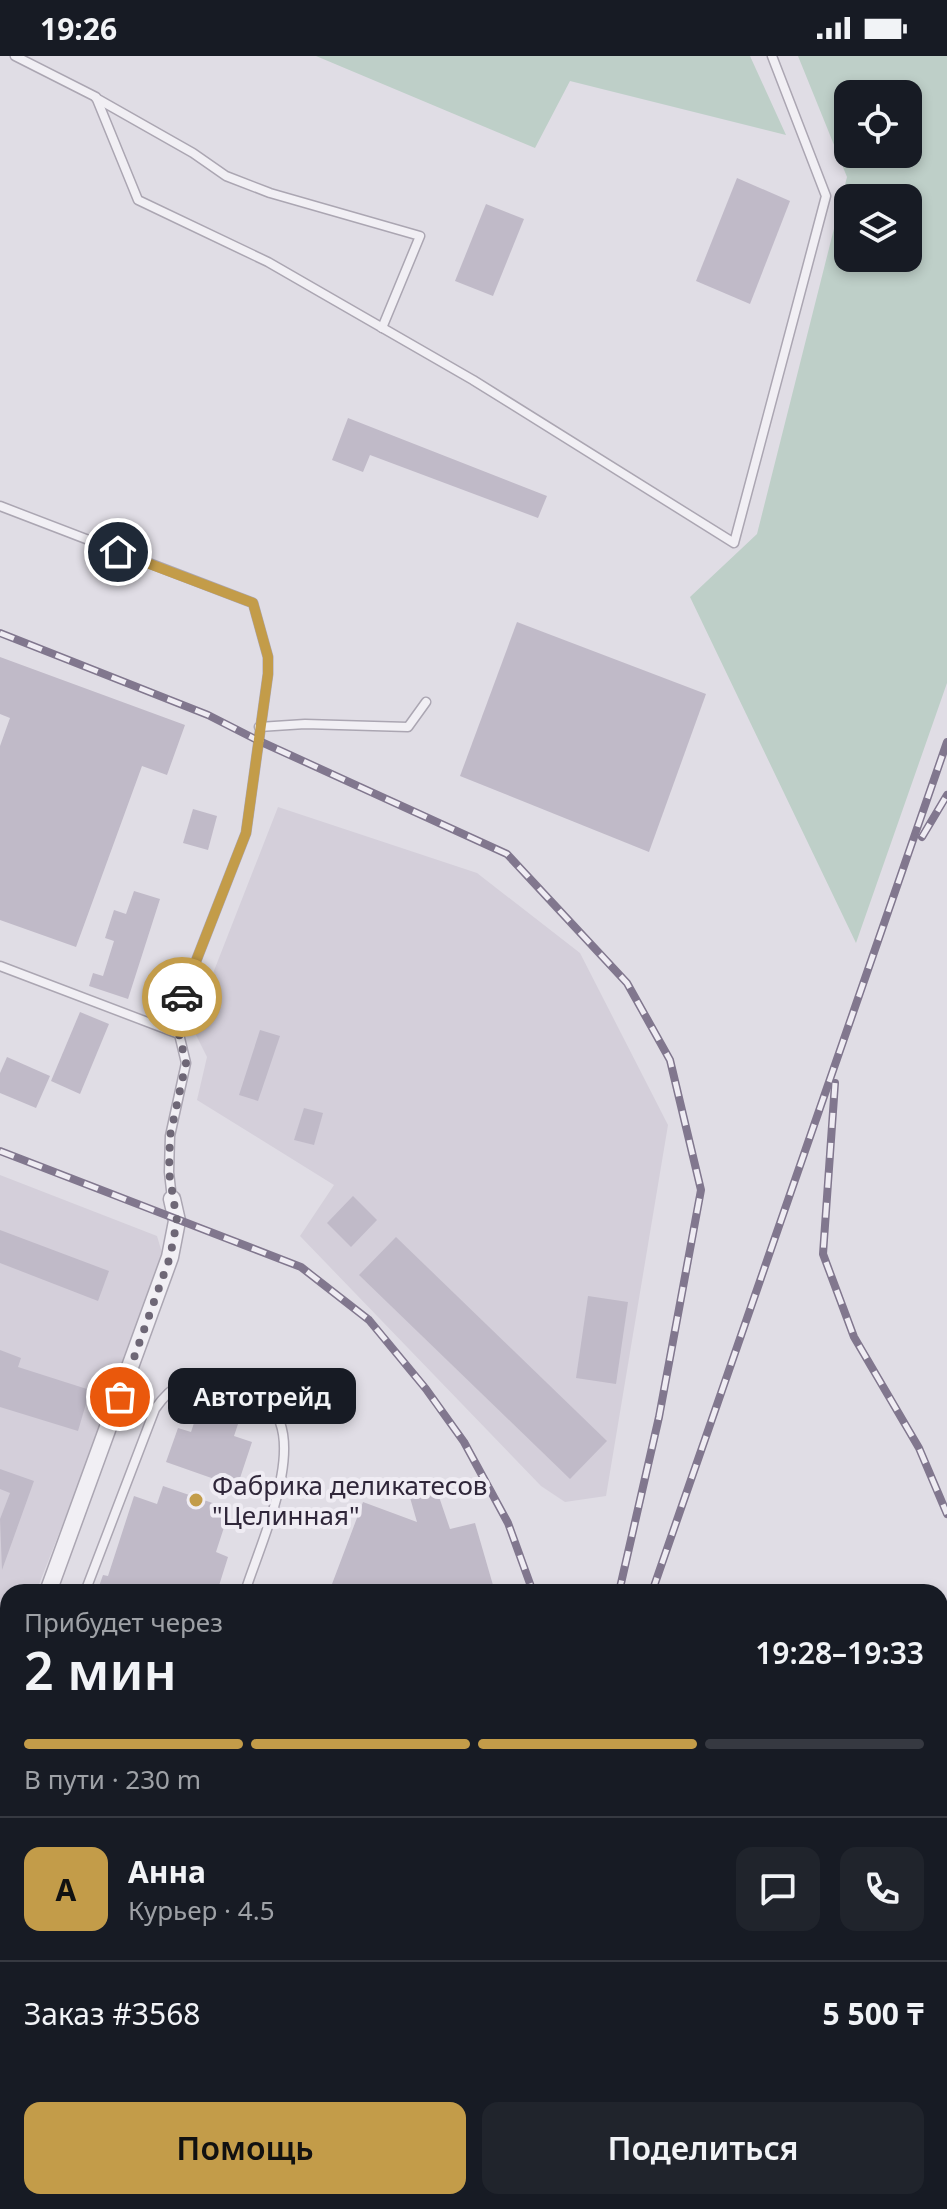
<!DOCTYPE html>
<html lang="ru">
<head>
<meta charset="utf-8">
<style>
  body { margin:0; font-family:"Noto Sans",sans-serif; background:#20242c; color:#f1f3f6; height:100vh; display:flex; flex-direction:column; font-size:30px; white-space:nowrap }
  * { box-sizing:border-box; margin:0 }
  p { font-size:26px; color:#9ea1a6 }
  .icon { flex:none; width:44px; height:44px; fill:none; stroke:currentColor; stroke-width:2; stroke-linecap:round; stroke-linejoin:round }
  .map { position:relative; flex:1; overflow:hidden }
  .details { position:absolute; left:0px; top:1528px; width:948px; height:626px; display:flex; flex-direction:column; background:#171b24; border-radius:24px 24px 0 0; box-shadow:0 4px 12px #0003 }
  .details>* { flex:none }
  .tools { position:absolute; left:834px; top:24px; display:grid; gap:16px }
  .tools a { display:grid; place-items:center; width:88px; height:88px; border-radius:16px; background:#171b24; box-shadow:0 4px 12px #0003; font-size:40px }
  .pin { position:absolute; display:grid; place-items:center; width:68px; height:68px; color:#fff; margin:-34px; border:4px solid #fff; border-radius:50%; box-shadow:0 2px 8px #0007 }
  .courier { position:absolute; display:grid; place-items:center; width:80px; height:80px; margin:-40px; border:6px solid #c39c49; border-radius:50%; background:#fff; color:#222; box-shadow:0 2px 10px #0007 }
  .bubble { position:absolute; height:56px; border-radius:16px; background:#171b24; box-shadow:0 4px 12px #0003; font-size:26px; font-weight:600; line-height:56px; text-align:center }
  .summary em { font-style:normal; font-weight:600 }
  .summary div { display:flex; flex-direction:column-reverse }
  .summary { display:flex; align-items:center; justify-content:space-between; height:136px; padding:0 24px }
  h1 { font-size:52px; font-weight:600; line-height:60px }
  .bar { display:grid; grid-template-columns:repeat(4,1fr); gap:12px 8px; align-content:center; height:96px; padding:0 24px }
  .bar i { height:10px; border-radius:6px; background:#363941 }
  .bar .on { background:#c39c49 }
  .bar p { grid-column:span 4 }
  .line { display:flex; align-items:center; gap:20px; padding:0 24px; border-top:2px solid #363941 }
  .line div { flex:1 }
  .round { display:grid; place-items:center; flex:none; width:84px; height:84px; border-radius:16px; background:#20242c }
  .cta { display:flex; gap:16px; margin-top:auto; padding:16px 24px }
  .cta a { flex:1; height:92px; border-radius:16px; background:#c39c49; color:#111; font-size:32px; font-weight:600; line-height:92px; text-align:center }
  .cta a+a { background:#20242c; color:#f1f3f6 }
  .status { display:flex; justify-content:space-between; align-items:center; height:56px; padding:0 40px; background:#171b24; direction:ltr }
  .status svg { height:22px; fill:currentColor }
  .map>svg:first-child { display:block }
</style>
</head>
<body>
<div class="status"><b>19:26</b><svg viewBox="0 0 49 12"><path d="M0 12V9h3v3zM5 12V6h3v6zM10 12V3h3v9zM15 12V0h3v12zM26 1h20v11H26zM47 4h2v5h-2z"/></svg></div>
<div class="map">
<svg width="947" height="2153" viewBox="0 0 947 2153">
  <rect width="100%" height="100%" fill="#e0dde5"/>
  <g fill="#d4cfda">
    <polygon points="278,751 477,817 580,897 668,1069 606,1440 565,1446 541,1430 300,1180 334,1129 197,1044 207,1001 192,971"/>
    <polygon points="0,1119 157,1180 165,1207 36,1536 8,1536 8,1608 0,1628"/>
  </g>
  <g fill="#becfc8" fill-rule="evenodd">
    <polygon points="316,0 750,0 786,79 570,25 535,92"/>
    <path d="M798,0H947V627L856,887L690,541L757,478L847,121ZM848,38H908V98H848ZM848,142H908V202H848Z"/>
  </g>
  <g fill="#c0bac8">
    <polygon points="737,122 790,145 750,248 696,225"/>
    <polygon points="486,148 524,163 493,240 455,225"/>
    <polygon points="348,362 547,440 538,462 370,399 363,416 332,404"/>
    <polygon points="517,566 706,638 649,796 460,720"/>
    <polygon points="0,601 185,669 167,719 142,710 76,891 0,864 0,690 10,662 0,658"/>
    <polygon points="193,753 217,760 208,794 183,787"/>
    <polygon points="134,835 160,843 128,943 89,930 93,917 103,920 114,885 105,882 114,854 126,858"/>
    <polygon points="80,956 109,968 80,1038 51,1025"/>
    <polygon points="260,974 280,980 258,1045 239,1039"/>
    <polygon points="7,1001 50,1020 36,1052 0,1037 0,1017"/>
    <polygon points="304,1052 323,1057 314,1089 294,1084"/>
    <polygon points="353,1140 377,1164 351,1191 327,1167"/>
    <polygon points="0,1174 109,1215 98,1245 0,1207"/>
    <polygon points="396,1181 607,1385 570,1423 359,1219"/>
    <polygon points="588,1240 628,1246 616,1328 576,1322"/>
    <polygon points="0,1294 21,1302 18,1311 90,1334 78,1375 0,1351"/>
    <polygon points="200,1349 240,1362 234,1380 252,1386 237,1431 166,1406 178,1372 191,1376"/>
    <polygon points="0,1413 34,1425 2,1514 0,1463 10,1437 0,1433"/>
    <polygon points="435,1429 450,1473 475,1467 495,1536 329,1536 363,1446 417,1466 409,1438"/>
    <polygon points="163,1430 230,1453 216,1496 228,1501 217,1536 97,1536 103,1519 108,1520 134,1440 157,1448"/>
  </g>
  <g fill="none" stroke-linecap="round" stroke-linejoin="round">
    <defs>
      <g id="lane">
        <polyline points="15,0 96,41 138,144 268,206 473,324 734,487 826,140 772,0"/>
        <polyline points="96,42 193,97 226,120 270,137 420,180 382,272"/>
        <polyline points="0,450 253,547 268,601 268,618 246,777 180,946 179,978"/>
        <polyline points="259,671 305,668 408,671 426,646"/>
        <polyline points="0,910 179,978 186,1007 170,1080 169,1116 172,1143"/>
        <path d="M85,1536L155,1353C171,1330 188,1318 216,1329C231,1334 255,1339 268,1349C310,1384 258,1493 245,1536"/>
        <polyline points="0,1748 8,1750"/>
        <polyline points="0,1878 8,1850"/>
        <polyline points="0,2087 8,2097"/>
        <polyline points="47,2146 52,2153"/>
      </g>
      <g id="street">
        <polyline points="48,1536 170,1201 177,1165 172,1143"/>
        <polyline points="0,1668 8,1646"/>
        <polyline points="391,2153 394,2146"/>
      </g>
    </defs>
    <use href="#lane" stroke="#aba6b2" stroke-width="11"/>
    <use href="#street" stroke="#aba6b2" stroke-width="19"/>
    <use href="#lane" stroke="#f1eff4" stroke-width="8"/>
    <use href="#street" stroke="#f1eff4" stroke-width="16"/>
    <g stroke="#fff" stroke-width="22">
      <polyline points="0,1821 8,1824"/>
      <polyline points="908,2146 927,2153"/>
    </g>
    <defs>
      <g id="rail">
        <polyline points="0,577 208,659 257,684 507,798 627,927 670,1004 701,1134 659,1361 619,1536"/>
        <polyline points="922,781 947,739"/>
        <polyline points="835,1027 823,1198 854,1281 919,1392 947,1458"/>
        <polyline points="0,1095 301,1211 369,1264 426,1333 464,1386 508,1467 533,1536"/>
        <polyline points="652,1536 947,686"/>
        <polyline points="940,1966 947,1932"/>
        <polyline points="415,2153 418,2146"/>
      </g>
    </defs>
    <use href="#rail" stroke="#81778e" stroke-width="8"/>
    <use href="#rail" stroke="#efecf3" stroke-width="5" stroke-dasharray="15" stroke-linecap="butt"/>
  </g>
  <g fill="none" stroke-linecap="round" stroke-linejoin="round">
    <polyline stroke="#6e6776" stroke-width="8" stroke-dasharray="0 14.4" points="120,1341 170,1201 177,1165 169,1116 170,1080 186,1007 179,978 182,941"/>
    <polyline stroke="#c39c49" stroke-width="10" points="118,496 253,547 268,601 268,618 246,777 182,941"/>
  </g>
  <circle fill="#c39c49" stroke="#efecf3" stroke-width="3" cx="196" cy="1444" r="8"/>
  <g text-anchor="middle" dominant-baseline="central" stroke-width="8" stroke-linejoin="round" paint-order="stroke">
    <g font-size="26" fill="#30273a" stroke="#efecf3" text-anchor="start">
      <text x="212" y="1429">Фабрика деликатесов<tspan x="212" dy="30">"Целинная"</tspan></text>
    </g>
  </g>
</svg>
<div class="tools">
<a><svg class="icon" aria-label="locate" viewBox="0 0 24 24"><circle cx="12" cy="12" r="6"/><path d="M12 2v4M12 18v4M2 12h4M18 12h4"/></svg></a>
<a><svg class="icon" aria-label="layers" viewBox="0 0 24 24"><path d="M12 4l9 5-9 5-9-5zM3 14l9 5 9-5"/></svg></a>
</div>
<div class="pin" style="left:120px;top:1341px;background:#ea580c"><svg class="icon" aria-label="bag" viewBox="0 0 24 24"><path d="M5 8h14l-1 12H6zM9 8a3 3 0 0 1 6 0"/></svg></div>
<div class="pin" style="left:118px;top:496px;background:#1f2937"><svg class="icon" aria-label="home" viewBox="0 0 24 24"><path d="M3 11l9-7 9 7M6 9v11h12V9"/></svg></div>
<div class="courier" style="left:182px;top:941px"><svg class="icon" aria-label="car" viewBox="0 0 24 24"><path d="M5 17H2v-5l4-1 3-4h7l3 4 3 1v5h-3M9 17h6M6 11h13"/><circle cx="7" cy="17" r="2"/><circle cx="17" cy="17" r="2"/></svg></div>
<div class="bubble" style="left:168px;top:1312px;width:188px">Автотрейд</div>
<section class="details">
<div class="summary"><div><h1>2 мин</h1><p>Прибудет через</p></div><em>19:28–19:33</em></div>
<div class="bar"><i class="on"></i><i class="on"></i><i class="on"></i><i></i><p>В пути · 230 m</p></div>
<div class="line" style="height:144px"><b class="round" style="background:#c39c49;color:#111">А</b><div><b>Анна</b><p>Курьер · 4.5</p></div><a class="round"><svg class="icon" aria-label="chat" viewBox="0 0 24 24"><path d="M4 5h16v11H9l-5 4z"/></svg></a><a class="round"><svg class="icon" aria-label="phone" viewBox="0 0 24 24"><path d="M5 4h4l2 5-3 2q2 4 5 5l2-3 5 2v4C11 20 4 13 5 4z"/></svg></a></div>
<div class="line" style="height:104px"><div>Заказ #3568</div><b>5 500 ₸</b></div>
<div class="cta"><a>Помощь</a><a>Поделиться</a></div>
</section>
</div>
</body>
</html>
